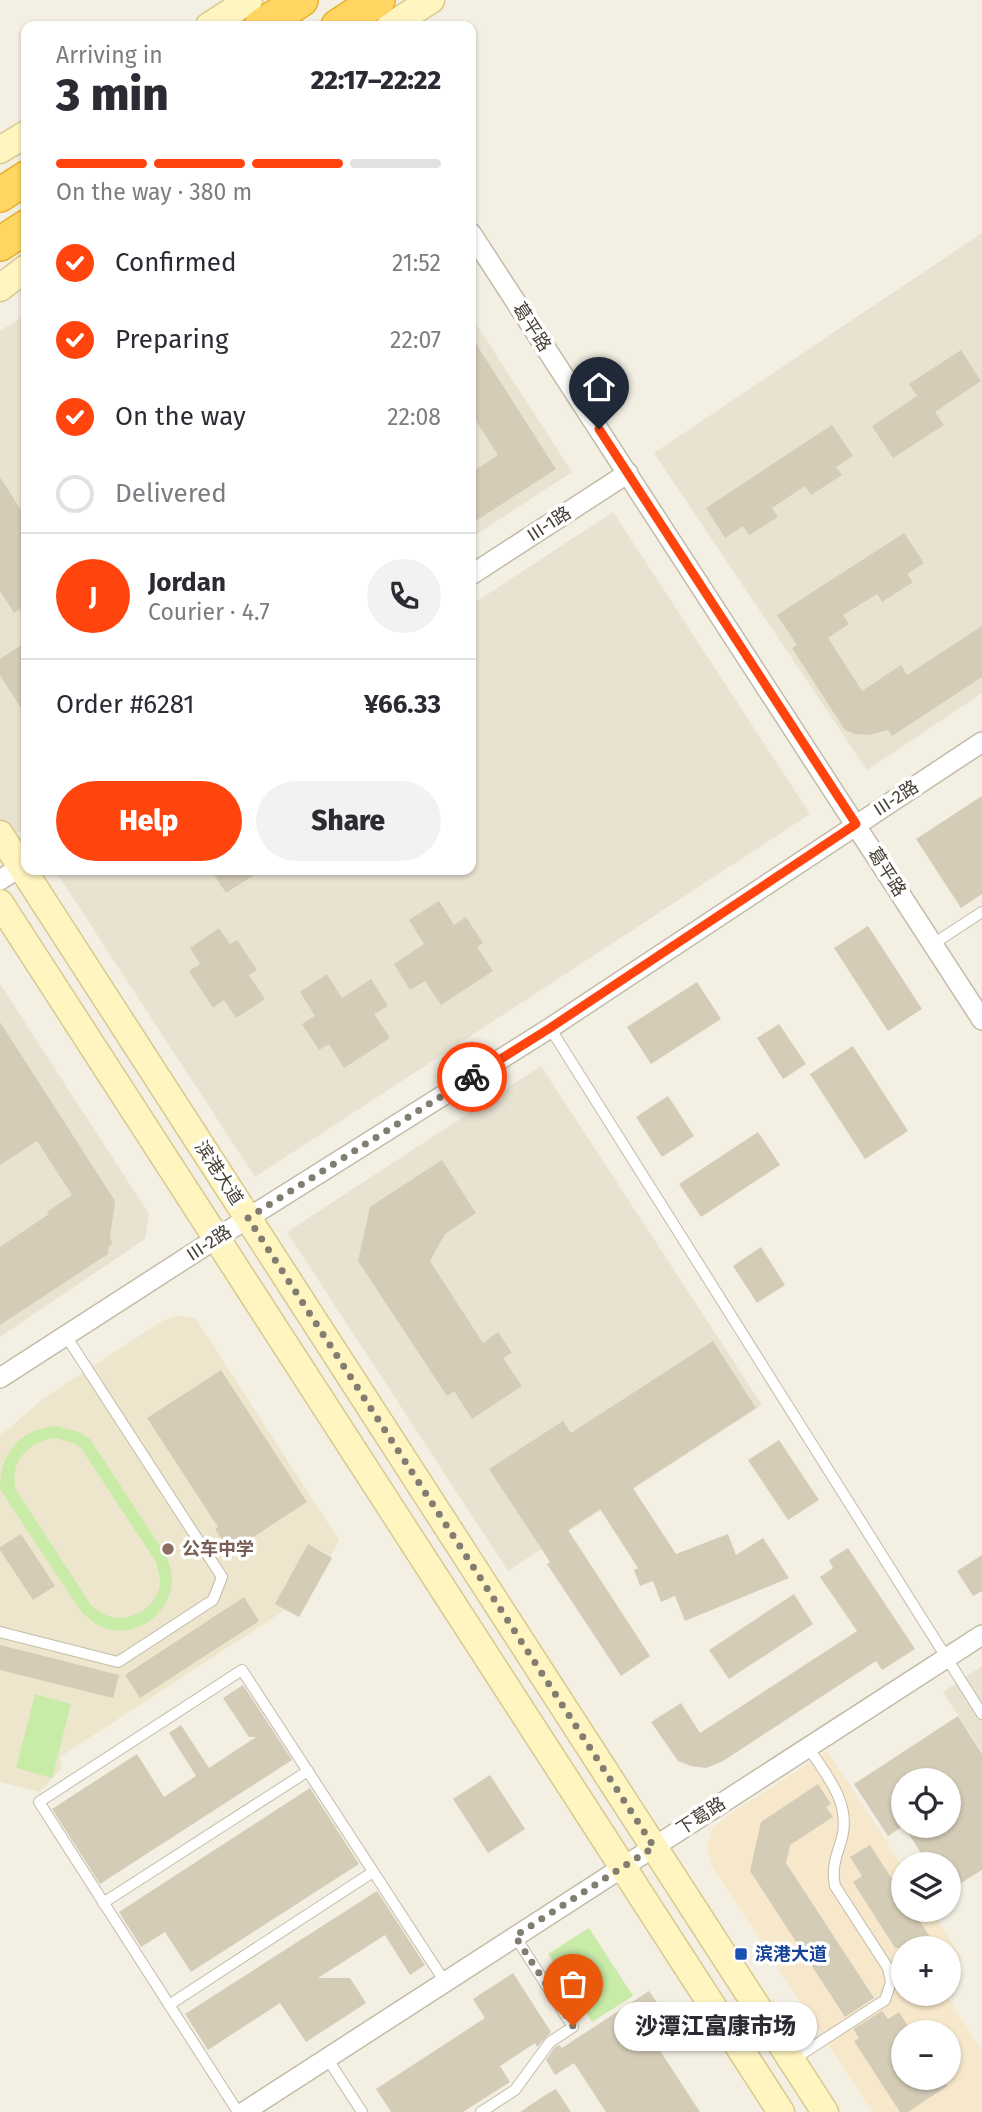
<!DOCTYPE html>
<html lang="en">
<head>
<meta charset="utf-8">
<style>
  body { margin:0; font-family:"Fira Sans","Noto Sans SC",sans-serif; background:#f2f2f3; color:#2b2b33; height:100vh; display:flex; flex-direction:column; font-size:26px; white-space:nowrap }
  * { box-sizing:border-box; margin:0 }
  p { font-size:23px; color:#7c7c81 }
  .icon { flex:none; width:38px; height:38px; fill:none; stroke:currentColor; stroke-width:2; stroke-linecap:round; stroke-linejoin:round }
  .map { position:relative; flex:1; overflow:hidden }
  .side { position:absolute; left:21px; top:21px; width:455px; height:854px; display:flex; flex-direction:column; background:#fff; border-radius:14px; box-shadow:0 2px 5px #0004 }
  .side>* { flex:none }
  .buttons { position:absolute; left:891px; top:1768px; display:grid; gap:14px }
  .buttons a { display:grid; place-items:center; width:70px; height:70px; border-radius:50%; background:#fff; box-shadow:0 2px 5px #0004; font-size:35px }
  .pin { position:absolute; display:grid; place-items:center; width:60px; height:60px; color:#fff; margin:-72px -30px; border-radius:50% 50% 50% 0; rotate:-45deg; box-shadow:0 0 7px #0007 }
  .pin .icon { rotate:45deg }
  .courier { position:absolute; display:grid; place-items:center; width:70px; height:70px; margin:-35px; border:5px solid #ff440e; border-radius:50%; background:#fff; color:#222; box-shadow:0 2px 9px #0007 }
  .bubble { position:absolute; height:49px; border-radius:24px; background:#fff; box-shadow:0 2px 5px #0004; font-size:23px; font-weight:800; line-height:49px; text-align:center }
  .summary em { font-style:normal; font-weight:800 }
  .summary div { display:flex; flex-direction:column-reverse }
  .summary { display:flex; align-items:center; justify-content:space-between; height:119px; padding:0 35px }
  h1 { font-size:46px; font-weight:800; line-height:52px }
  .bar { display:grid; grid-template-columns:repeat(4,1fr); gap:10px 7px; align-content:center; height:84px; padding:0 35px }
  .bar i { height:9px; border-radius:5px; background:#e1e1e2 }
  .bar .active { background:#ff440e }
  .bar p { grid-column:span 4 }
  .line { display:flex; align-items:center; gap:18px; padding:0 35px; border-top:2px solid #e1e1e2 }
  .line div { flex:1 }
  .round { display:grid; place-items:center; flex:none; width:74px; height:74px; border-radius:37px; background:#f2f2f3 }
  ol { padding:0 35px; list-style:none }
  li { display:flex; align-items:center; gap:21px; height:77px }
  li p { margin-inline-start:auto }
  li .icon { padding:7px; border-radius:50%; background:#ff440e; color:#fff; stroke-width:4 }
  li:last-child { color:#7c7c81 }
  li i { width:38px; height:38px; border:4px solid #e1e1e2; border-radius:50% }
  .button { display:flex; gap:14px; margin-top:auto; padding:14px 35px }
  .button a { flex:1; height:80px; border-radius:42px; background:#ff440e; color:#fff; font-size:28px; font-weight:800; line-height:80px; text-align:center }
  .button a+a { background:#f2f2f3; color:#2b2b33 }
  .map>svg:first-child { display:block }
</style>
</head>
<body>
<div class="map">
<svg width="982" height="2112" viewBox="0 0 982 2112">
  <rect width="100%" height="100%" fill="#f3efe3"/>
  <g fill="#e8e2d1">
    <polygon points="982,233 982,693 867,770 654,453"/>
    <polygon points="26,315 26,827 0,844 0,331"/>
    <polygon points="471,316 572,472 471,538"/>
    <polygon points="613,512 810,814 255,1177 58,875 66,870 471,870 471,605"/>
    <polygon points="0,984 149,1214 145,1239 0,1337"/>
    <polygon points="541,1066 762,1405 508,1571 287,1232"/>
    <polygon points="982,1666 982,1752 943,1692"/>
  </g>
  <path fill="#f7e8cc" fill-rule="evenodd" d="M827,1751L903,1867V1909H930L963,1960L949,1969L948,1948H903V1993H945L982,2050V2112H872L711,1865L707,1845L712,1830L723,1819ZM903,2032H948V2077H903Z"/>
  <polygon fill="#eee6cc" points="178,1315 196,1319 339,1540 299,1617 285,1610 60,1757 62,1768 40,1792 0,1782 0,1436 44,1398 162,1321"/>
  <g fill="#c8eba8" fill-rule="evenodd">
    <path d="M56,1426L79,1432L90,1439L167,1557C169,1564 172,1572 172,1579C172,1611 141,1635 111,1630C99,1628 91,1620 82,1613L0,1489C0,1454 19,1429 56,1426ZM56,1438L73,1443L81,1448L156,1562C157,1567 159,1573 160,1579C161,1602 137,1620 115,1618C105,1616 98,1611 91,1605L16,1490C9,1462 28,1441 56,1438Z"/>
    <polygon points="35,1694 71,1704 52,1778 16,1768"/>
    <polygon points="589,1928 633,1996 592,2022 548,1954"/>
  </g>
  <g fill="#d5ccb8">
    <polygon points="471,336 556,469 471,524 471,473 498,455 471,413"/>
    <polygon points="961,350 981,381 935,412 944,425 893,458 872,426 917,396 909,384"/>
    <polygon points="832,425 853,456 836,467 842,475 811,495 805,486 772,508 778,517 749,535 743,526 725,538 706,508"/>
    <polygon points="0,477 26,518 26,605 14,613 0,591"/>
    <polygon points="904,533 924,563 907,574 913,582 882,602 877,594 843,615 849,624 828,638 862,691 901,665 907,675 982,626 982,677 892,736 888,730 869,735 855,734 845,730 792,648 797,645 777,615"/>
    <polygon points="26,642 26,716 0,675 0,659"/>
    <polygon points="982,796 982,894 961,908 916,839"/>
    <polygon points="211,870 262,870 226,893"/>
    <polygon points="439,901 454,925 466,917 483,943 477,947 493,971 441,1005 425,981 410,990 394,964 424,944 409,920"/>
    <polygon points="868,926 922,1009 888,1031 834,948"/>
    <polygon points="219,928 230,944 237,940 257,970 249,975 265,999 236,1018 224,1000 213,1008 189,971 200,964 190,948"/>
    <polygon points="327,974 342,998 371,979 388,1006 374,1014 390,1038 344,1068 329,1044 319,1050 302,1024 315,1016 300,992"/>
    <polygon points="697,982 721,1019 651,1064 627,1027"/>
    <polygon points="0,1022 115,1201 110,1239 113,1244 109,1246 108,1254 0,1325 0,1247 49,1214 47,1212 72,1195 37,1141 0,1165"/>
    <polygon points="779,1024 806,1064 783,1079 757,1038"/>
    <polygon points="853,1046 908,1131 865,1159 810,1074"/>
    <polygon points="668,1096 694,1136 662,1157 636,1117"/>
    <polygon points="758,1132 780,1165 701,1217 679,1184"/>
    <polygon points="442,1160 476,1213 445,1234 430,1261 483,1343 498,1332 512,1353 503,1358 522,1386 472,1419 454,1391 447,1396 358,1261 370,1207"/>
    <polygon points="761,1247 785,1285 757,1303 733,1266"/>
    <polygon points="713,1341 756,1408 633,1488 676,1554 728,1534 736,1555 763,1538 789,1578 685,1621 675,1596 661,1602 653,1581 640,1586 634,1570 638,1568 600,1509 568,1530 650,1656 621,1676 547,1564 550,1562 489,1469 563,1421 571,1433"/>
    <polygon points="221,1370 307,1502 230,1552 215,1529 218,1527 147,1418"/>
    <polygon points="779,1440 819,1500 788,1520 748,1460"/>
    <polygon points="21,1534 55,1586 33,1600 0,1550 0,1547"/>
    <polygon points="308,1544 332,1558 299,1617 275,1604"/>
    <polygon points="848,1548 915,1649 882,1670 876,1661 723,1761 706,1768 691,1766 678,1761 651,1722 681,1703 700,1733 857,1631 820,1577 833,1568 829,1560"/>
    <polygon points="982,1555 982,1591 973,1596 957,1571"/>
    <polygon points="794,1594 813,1624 729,1679 709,1650"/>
    <polygon points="244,1597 259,1621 140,1698 125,1675"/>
    <polygon points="0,1645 119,1675 113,1698 0,1670"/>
    <polygon points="243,1685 292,1760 100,1884 52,1809 137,1754 164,1797 196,1776 169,1733 181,1725 209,1768 256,1737 249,1737 223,1698"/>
    <polygon points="958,1716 982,1754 982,1870 948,1891 948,1864 928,1864 903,1825 948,1825 948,1780 903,1780 903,1826 888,1836 854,1784"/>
    <polygon points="490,1775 525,1829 488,1853 453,1799"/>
    <polygon points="818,1784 831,1804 826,1807 833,1817 790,1845 786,1863 874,1998 845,2017 750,1871 761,1822"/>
    <polygon points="310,1788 359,1864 191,1972 165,1932 141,1947 119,1912"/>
    <polygon points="870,1845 903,1896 903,1909 912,1909 937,1948 895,1948 853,1882 862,1876 850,1857"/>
    <polygon points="377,1891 425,1965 410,1975 385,1935 318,1978 350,1978 366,2003 323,2031 306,2042 280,2003 208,2050 185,2014"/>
    <polygon points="513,1973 551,2032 537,2047 535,2043 500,2066 510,2082 463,2112 391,2112 376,2089 485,2018 473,1999"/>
    <polygon points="649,1991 660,2007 640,2020 700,2112 606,2112 574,2063 555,2075 546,2060 555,2047 559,2045 562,2048"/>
    <polygon points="882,2011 888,2019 899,2012 912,2032 903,2032 903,2077 942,2077 947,2086 908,2112 900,2112 854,2041 859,2038 853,2029"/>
    <polygon points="556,2089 571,2112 520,2112 547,2094"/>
  </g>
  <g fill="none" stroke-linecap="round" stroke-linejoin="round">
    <defs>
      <g id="lane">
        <polyline points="933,944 982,912"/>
        <polyline points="550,1028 982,1714"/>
        <polyline points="0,1632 118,1662 213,1600 222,1577 66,1336"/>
        <polyline points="103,1903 308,1771"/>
        <polyline points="169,2005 373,1872"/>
        <polyline points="327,2058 362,2112"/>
        <path d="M794,2059L885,2000L891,1982L888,1968L835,1886C831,1867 837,1855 842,1838C851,1802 826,1775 808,1747"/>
        <polyline points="238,2112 39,1802 242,1670 445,1982"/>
        <polyline points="481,2112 515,2090 550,2042 573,2027 515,1936"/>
      </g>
      <g id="street">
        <polyline points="471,233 982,1020"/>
        <polyline points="471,575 628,473"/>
        <polyline points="0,880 26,863"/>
        <polyline points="0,1378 248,1218 550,1028 982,742"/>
        <polyline points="244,2112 982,1635"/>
      </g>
      <g id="secondary">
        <polyline points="209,26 249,0"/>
        <polyline points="390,26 431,0"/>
        <polyline points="0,150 26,134"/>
        <polyline points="0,288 26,268"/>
        <polyline points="0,834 825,2112"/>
        <polyline points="0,903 781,2112"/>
      </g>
      <g id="highway">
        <polyline points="261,26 301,0"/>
        <polyline points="338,26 378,0"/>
        <polyline points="0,195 26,178"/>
        <polyline points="0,244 26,227"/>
      </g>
    </defs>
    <use href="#lane" stroke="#c2bba8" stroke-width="12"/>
    <use href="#street" stroke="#c2bba8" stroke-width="22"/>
    <use href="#secondary" stroke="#d7c98f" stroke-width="29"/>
    <use href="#highway" stroke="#e9b027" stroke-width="36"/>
    <use href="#lane" stroke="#fff" stroke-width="10"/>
    <use href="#street" stroke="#fff" stroke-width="19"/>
    <use href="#secondary" stroke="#fff5c1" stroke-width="26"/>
    <use href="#highway" stroke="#ffd662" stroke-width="33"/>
  </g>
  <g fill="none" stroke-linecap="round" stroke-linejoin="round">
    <polyline stroke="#827d71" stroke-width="7" stroke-dasharray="0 12.6" points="472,1077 248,1218 654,1847 515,1936 573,2026"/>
    <polyline stroke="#ff440e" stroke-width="9" points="472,1077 550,1028 856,824 599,429"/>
  </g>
  <circle fill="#8d6e63" stroke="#fff" stroke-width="2.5" cx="168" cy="1549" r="7"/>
  <rect fill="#1a4fb4" stroke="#fff" stroke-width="2.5" x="734" y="1947" width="14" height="14" rx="3.5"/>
  <g text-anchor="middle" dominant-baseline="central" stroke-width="7" stroke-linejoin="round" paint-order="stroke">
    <g font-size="18" fill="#453f33" stroke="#fff">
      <text transform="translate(532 327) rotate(57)">葛平路</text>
      <text transform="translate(549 524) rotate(-33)">III-1路</text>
      <text transform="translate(896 798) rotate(-33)">III-2路</text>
      <text transform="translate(887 872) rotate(57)">葛平路</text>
      <text transform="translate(219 1173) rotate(57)">滨港大道</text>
      <text transform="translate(209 1243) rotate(-33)">III-2路</text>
      <text transform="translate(701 1816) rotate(-33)">下葛路</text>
    </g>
    <g font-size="18" font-weight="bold" fill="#785e54" stroke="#fff" text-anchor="start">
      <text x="182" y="1549">公车中学</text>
    </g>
    <g font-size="18" font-weight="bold" fill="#164399" stroke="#fff" text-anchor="start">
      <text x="755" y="1954">滨港大道</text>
    </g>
  </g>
</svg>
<div class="buttons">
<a><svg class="icon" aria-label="locate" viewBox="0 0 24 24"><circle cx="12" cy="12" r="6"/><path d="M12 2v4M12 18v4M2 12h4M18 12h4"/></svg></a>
<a><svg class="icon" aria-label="layers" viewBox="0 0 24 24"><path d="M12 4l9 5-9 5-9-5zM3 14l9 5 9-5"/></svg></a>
<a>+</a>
<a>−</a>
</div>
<div class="pin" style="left:573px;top:2026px;background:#ea580c"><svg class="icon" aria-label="bag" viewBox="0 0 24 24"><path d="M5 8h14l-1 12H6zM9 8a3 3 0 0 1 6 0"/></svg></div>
<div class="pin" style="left:599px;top:429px;background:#1f2937"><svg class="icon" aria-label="home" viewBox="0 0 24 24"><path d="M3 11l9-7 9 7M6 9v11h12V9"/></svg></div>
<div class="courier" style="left:472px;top:1077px"><svg class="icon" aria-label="bike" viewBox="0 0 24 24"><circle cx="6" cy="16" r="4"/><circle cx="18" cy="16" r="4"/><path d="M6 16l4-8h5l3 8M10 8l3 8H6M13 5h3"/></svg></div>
<div class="bubble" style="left:614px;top:2002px;width:203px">沙潭江富康市场</div>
<section class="side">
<div class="summary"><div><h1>3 min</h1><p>Arriving in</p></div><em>22:17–22:22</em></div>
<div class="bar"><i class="active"></i><i class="active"></i><i class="active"></i><i></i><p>On the way · 380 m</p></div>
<ol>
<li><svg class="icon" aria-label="check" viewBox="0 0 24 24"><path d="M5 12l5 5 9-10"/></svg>Confirmed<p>21:52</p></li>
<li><svg class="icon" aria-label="check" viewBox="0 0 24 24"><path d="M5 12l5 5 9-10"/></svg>Preparing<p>22:07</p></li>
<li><svg class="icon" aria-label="check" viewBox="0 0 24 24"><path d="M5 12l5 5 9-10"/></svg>On the way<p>22:08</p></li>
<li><i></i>Delivered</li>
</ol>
<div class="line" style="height:126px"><b class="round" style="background:#ff440e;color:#fff">J</b><div><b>Jordan</b><p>Courier · 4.7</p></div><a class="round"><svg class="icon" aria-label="phone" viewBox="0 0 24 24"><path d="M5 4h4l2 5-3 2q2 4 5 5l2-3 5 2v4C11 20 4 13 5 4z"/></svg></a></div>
<div class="line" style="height:91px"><div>Order #6281</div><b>¥66.33</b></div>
<div class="button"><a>Help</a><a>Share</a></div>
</section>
</div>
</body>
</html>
